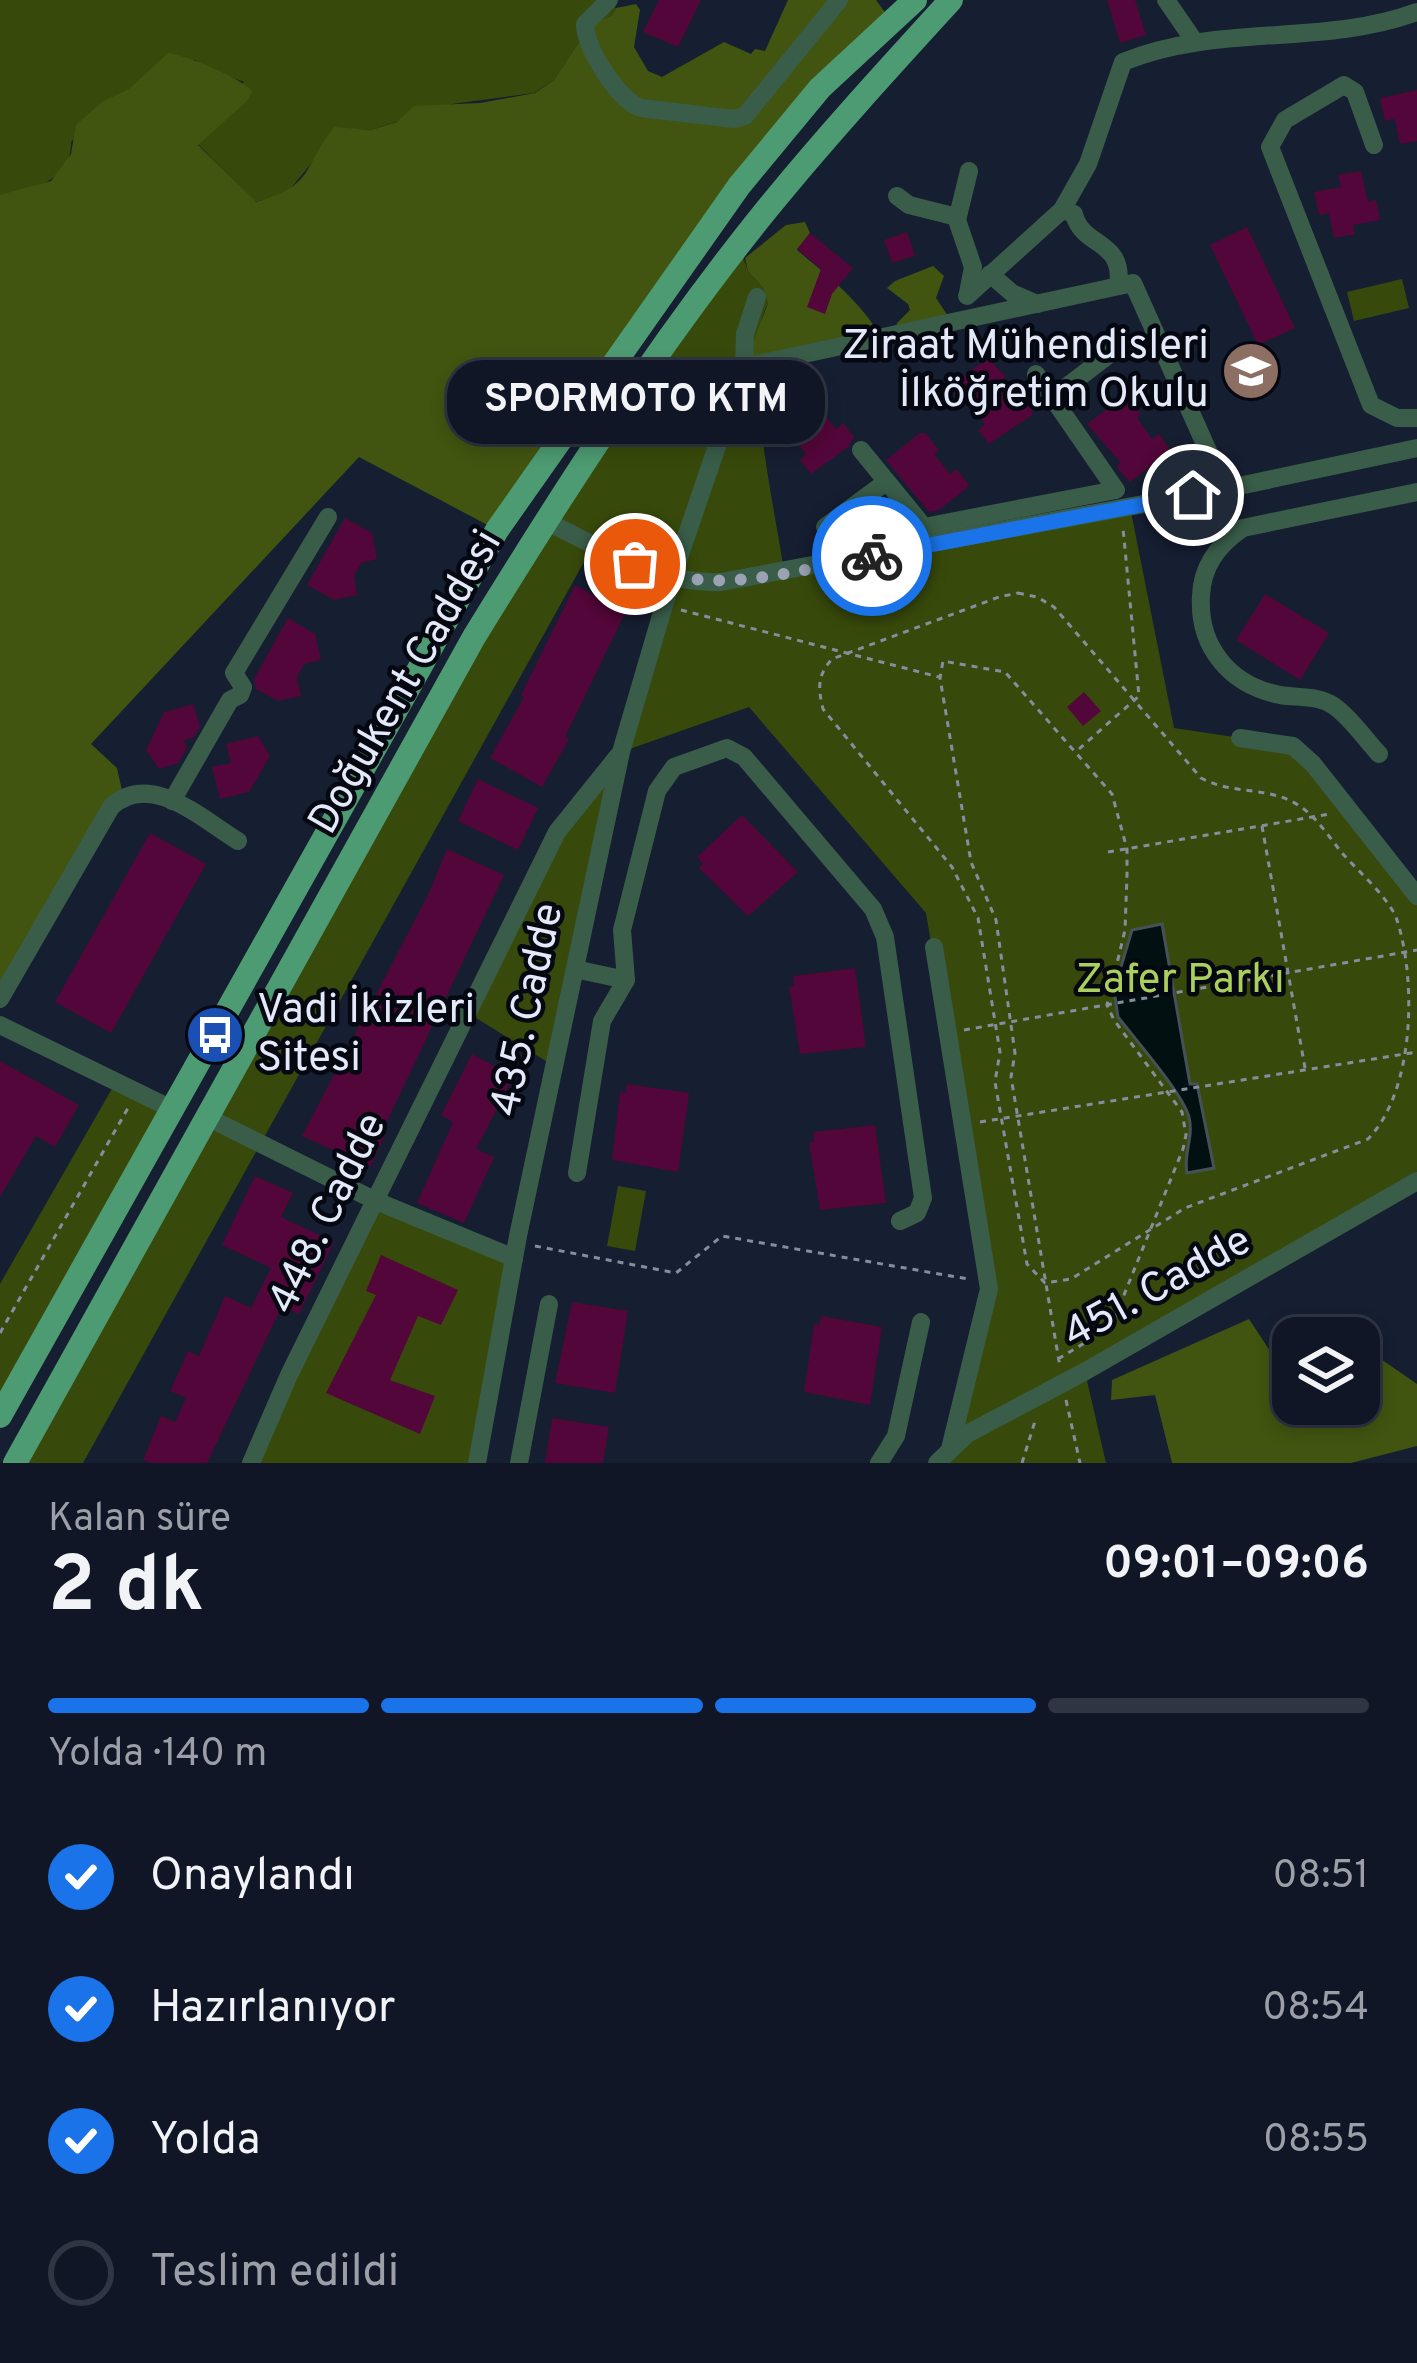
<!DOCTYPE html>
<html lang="tr">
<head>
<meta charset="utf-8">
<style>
  body { margin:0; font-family:Overpass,sans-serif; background:#1e2332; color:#f1f3f6; height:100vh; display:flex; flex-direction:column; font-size:45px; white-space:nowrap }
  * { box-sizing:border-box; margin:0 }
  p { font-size:39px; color:#9c9fa7 }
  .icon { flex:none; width:66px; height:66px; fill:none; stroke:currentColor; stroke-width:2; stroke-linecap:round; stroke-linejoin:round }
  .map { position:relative; height:1463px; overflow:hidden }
  .panel { display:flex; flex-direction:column; background:#101626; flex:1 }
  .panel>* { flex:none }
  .buttons { position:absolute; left:1272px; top:1317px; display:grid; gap:24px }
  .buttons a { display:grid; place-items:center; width:108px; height:108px; border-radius:24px; background:#101626; box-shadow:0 6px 18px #0003,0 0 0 3px #303543; font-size:60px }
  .pin { position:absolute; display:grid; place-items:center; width:102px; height:102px; color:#fff; margin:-51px; border:6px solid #fff; border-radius:50%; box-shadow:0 3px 12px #0007 }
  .courier { position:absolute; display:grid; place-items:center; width:120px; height:120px; margin:-60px; border:9px solid #1a73e8; border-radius:50%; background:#fff; color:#222; box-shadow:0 3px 15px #0007 }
  .bubble { position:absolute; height:84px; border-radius:36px; background:#101626; box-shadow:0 6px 18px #0003,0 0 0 3px #303543; font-size:39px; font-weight:700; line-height:84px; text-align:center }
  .overview em { font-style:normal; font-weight:700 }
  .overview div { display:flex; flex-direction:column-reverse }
  .overview { display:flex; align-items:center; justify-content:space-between; height:204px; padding:0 48px }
  h1 { font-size:78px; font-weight:700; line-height:90px }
  .bar { display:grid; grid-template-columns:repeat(4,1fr); gap:18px 12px; align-content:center; height:144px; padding:0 48px }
  .bar i { height:15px; border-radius:9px; background:#303543 }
  .bar .active { background:#1a73e8 }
  .bar p { grid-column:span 4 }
  ol { padding:0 48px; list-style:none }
  li { display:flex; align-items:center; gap:36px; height:132px }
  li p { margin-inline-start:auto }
  li .icon { padding:12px; border-radius:50%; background:#1a73e8; color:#fff; stroke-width:4 }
  li:last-child { color:#9c9fa7 }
  li i { width:66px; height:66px; border:6px solid #303543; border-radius:50% }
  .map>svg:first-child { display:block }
</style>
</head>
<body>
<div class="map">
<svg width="1417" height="1463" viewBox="0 0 1417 1463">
  <rect width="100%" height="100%" fill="#161e32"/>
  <g fill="#384a0b">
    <path d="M0,0H604L616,8L612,15L590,25L554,80L534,93L452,104L371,130L356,129L320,153L286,194L255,202L198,144L244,82L204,67L195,60L146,75L71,142C72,181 31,190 0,195Z"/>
    <path d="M739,245L748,271L763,288L768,303C739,358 775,506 784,572L1130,507L1174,728L1293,746L1417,896V1181L1085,1372L1106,1463H937L989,1289L926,913L749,707L621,752L554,1066L468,1013L557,832L621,752L672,579L594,544L83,1463H16L545,521Z"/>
    <polygon points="1402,279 1409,308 1354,321 1347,292"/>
    <polygon points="117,1080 174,1110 0,1416 0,1284"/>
    <polygon points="618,1186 646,1191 635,1251 607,1246"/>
    <polygon points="376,1201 514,1258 477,1463 251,1463"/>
  </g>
  <g fill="#415510">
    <path d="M788,0H876L893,23L820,88L497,530L359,457L91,744L117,768L123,795L0,999V195L51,181L71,154L76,125L102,102L129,89L168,53C186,55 241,78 252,91L247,101L198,145L256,202C316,185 302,167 334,127L371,130L397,122L414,106L480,103L535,93L554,80L590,25L612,15L616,8L636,4L640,10L634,47L648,71L662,77L724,42L751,54L755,49L765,51Z"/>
    <path d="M805,222L810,233L797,250C828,276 861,302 881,337L754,365L752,346L768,303L763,288L748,271L745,258L786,225Z"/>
    <polygon points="933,266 944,276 936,298 952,322 895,332 897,323 910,310 908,304 887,288 895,281"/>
    <polygon points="1249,1319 1274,1357 1293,1345 1293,1404 1359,1404 1359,1344 1417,1384 1417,1446 1351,1463 1172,1463 1155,1395 1111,1400 1112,1380"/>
  </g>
  <path fill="#021012" stroke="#465157" stroke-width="3" d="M1162,924L1190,1084H1197L1214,1168L1187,1173C1183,1154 1194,1137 1189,1117C1183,1094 1135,1039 1118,1017L1114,990L1132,930Z"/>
  <g fill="#530639">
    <polygon points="659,0 701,0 678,47 643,32"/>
    <polygon points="1107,0 1135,0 1146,35 1120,43"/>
    <polygon points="1417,90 1417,141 1400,144 1395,119 1385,121 1380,98"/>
    <polygon points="1361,171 1368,202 1376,200 1380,220 1353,225 1355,234 1334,238 1329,213 1319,215 1314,192 1341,187 1338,175"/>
    <polygon points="1247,227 1295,328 1258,345 1210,245"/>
    <polygon points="907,232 915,256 892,263 884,240"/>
    <polygon points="810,233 853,268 832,294 825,314 807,307 821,269 797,249"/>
    <polygon points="988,358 1006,377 1001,380 1016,400 1023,396 1033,410 1032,415 989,444 978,430 985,425 969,403 964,406 951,389 951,385"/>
    <polygon points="806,388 811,388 825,405 820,409 836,429 843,423 854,437 848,447 811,474 800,460 806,454 789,433 784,437 771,420"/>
    <polygon points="1123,397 1128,397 1141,415 1137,418 1152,439 1159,434 1169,448 1168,453 1130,482 1116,467 1121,463 1087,424"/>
    <polygon points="920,433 925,433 939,450 934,454 950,474 956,469 968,483 967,488 939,510 929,512 886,460"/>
    <polygon points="345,518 372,533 377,559 361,563 354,576 357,595 334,600 307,585"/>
    <polygon points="575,585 626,611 565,737 569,739 542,787 490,758 524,697 521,695"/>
    <polygon points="1265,594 1329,633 1300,680 1236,640"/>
    <polygon points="288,618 315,634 321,660 304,664 297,677 301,696 278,701 256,689 254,679"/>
    <polygon points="1084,692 1101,711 1083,726 1067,707"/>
    <polygon points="193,704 200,726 193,738 184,740 187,748 178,763 159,769 146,750 164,712"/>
    <polygon points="258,736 270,756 249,792 220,799 212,767 231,763 226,744"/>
    <polygon points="478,779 538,808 518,850 458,821"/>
    <polygon points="742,815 798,872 748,916 699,868 703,864 697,857"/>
    <polygon points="150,833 206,864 111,1033 55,1002"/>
    <polygon points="447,849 504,875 381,1134 385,1135 370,1167 302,1136 428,895"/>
    <polygon points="855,968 866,1047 800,1054 789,986 794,986 793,976"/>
    <polygon points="472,1054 514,1076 476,1149 494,1157 464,1223 417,1203 453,1122 441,1115"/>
    <polygon points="0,1061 79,1105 55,1147 36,1136 0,1197"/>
    <polygon points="627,1084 689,1093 678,1172 612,1160 620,1092 626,1093"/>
    <polygon points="875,1125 886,1203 820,1210 809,1142 814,1142 813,1132"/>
    <polygon points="255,1176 293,1193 281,1217 334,1242 299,1314 282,1306 207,1463 151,1463 143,1460 161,1416 175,1422 186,1398 170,1391 188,1351 199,1356 225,1296 251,1308 271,1268 222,1245"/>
    <polygon points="381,1255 458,1290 441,1325 418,1316 390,1380 435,1396 420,1434 326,1393 376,1295 366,1291"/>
    <polygon points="572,1302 628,1311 615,1393 555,1383"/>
    <polygon points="821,1316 882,1327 870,1405 804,1392 814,1324 819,1325"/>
    <polygon points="552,1418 609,1427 603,1463 545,1463"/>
  </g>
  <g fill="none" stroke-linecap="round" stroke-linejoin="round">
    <g stroke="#868d9e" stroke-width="3" stroke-dasharray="6 6" stroke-linecap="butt">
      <path d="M1018,593L1037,597L1054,607L1201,778C1232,795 1269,786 1298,805C1316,816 1329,837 1342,853C1359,872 1385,894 1396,917C1417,978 1415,1091 1368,1139L1185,1208L1071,1279L1045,1283L1027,1264L995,1082L1000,1052L978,918L952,867L823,709C818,688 817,676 832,659L999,597Z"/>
      <polyline points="681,610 939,677"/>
      <polyline points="1079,749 1139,696 1123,528"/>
      <polyline points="1262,826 1305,1068"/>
      <polyline points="1108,852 1330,814"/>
      <polyline points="964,1030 1417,950"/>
      <polyline points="980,1122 1417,1052"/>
      <polyline points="535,1246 676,1273 722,1236 968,1279"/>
      <polyline points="0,1333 128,1108"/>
      <polyline points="1058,1359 1111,1327 1183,1149 1186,1135 1182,1112 1114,1020 1107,1005 1125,930 1127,875 1127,849 1112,794 1005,672 943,661 940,678 971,862 996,920 1015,1053 1011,1077 1060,1367"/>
      <polyline points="1066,1400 1080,1463"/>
      <polyline points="1022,1463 1036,1418"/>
    </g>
    <g stroke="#395d49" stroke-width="18">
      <path d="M609,0L585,24C584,47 619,101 641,108L734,119L745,116L839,0"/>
      <polyline points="1166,0 1195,42"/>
      <polyline points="1374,145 1355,92 1344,85 1285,120 1270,147 1371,405 1397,418 1417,418"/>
      <polyline points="897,196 909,205 957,217"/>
      <path d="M1062,210L1074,214C1082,248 1125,239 1118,286"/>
      <polyline points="990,274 1012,293 1037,304"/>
      <polyline points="968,293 973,267 957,220 969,171"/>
      <path d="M967,296L1062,210L1088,164L1123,62C1217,23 1322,47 1417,12"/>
      <polyline points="744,367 745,334 757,297"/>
      <polyline points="1052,398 1111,353"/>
      <polyline points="861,450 924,527 1116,490 1036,374"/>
      <path d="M545,521C601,547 657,585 721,582L1225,489L1417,448"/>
      <polyline points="825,527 886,482"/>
      <polyline points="1240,738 1293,746 1313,764 1417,896"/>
      <path d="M1379,754C1365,739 1351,718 1334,706C1318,695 1298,698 1280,695C1229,685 1198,646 1201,596C1202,565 1219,544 1243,528L1417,492"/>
      <polyline points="172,801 230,700 240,695 243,687 234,673 328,517"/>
      <polyline points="934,947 989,1289 950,1449"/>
      <polyline points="575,969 626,980"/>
      <path d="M0,999L111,807C150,770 202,819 238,841"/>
      <polyline points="0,1025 174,1110"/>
      <polyline points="207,1117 376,1201 514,1258"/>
      <polyline points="577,1173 602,1021 626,980 622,930 657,791 674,767 727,748 744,757 873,909 885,937 923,1198 917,1213 900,1221"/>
      <polyline points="251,1463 289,1375 557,832 618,756"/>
      <polyline points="477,1463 518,1236 621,752 672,578 744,367 1133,283 1225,489"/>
      <polyline points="519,1463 549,1304"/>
      <polyline points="879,1463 896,1436 921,1322"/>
      <polyline points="937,1463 967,1434 1084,1372 1417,1181"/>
    </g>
    <g stroke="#4d9b72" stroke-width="24">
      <polyline points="0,1416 497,530 739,186 820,88 915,0"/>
      <path d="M15,1463L474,637C563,492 656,347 763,214C823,140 887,70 951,0"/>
    </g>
  </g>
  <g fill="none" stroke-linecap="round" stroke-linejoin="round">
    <path stroke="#9ba2b3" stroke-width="12" stroke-dasharray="0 21.6" d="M635,564C712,598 793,571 872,556"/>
    <polyline stroke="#1a73e8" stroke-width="15" points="872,556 1193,495"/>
  </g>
  <defs>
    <symbol id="school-disc" viewBox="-11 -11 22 22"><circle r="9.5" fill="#8d6e63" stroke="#050811"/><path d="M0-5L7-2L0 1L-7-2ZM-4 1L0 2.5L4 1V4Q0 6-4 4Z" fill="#fff"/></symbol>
    <symbol id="bus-disc" viewBox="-11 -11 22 22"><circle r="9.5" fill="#1a4fb4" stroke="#050811"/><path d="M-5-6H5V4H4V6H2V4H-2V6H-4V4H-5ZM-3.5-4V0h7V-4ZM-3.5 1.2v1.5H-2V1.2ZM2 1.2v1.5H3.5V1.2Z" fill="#fff"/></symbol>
  </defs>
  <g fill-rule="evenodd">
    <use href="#school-disc" x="1218" y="338" width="66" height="66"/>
    <use href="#bus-disc" x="182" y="1002" width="66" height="66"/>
  </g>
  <g text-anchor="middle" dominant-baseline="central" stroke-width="9" stroke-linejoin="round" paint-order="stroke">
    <g font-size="42" fill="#e3e9f8" stroke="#050811" text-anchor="end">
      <text x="1209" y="347">Ziraat Mühendisleri<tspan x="1209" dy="48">İlköğretim Okulu</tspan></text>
      <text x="257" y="1011" text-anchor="start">Vadi İkizleri<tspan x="257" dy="48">Sitesi</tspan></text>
    </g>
    <g font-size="42" fill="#e3e9f8" stroke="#050811">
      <text transform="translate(407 683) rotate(-60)">Doğukent Caddesi</text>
      <text transform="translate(529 1010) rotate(-78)">435. Cadde</text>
      <text transform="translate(329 1214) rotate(-64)">448. Cadde</text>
      <text transform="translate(1158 1289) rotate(-29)">451. Cadde</text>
    </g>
    <g font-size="42" fill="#aacf5d" stroke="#050811">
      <text x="1180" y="981">Zafer Parkı</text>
    </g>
  </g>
</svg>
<div class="buttons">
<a><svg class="icon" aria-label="layers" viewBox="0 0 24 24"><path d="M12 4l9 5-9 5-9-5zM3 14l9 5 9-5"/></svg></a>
</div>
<div class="pin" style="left:635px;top:564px;background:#ea580c"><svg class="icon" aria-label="bag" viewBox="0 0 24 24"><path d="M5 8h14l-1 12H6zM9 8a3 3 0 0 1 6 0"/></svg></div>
<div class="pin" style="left:1193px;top:495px;background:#1f2937"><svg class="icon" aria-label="home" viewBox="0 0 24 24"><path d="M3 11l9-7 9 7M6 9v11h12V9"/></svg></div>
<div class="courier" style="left:872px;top:556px"><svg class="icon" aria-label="bike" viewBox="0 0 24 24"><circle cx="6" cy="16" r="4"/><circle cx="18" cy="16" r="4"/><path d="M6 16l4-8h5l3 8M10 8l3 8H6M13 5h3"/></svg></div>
<div class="bubble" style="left:447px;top:360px;width:378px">SPORMOTO KTM</div>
</div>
<section class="panel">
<div class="overview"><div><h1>2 dk</h1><p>Kalan süre</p></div><em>09:01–09:06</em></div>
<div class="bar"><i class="active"></i><i class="active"></i><i class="active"></i><i></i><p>Yolda · 140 m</p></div>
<ol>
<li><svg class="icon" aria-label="check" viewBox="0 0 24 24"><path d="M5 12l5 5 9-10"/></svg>Onaylandı<p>08:51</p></li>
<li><svg class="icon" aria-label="check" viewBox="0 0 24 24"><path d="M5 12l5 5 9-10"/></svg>Hazırlanıyor<p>08:54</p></li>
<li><svg class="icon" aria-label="check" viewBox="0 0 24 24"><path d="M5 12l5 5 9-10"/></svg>Yolda<p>08:55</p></li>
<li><i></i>Teslim edildi</li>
</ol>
</section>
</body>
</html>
